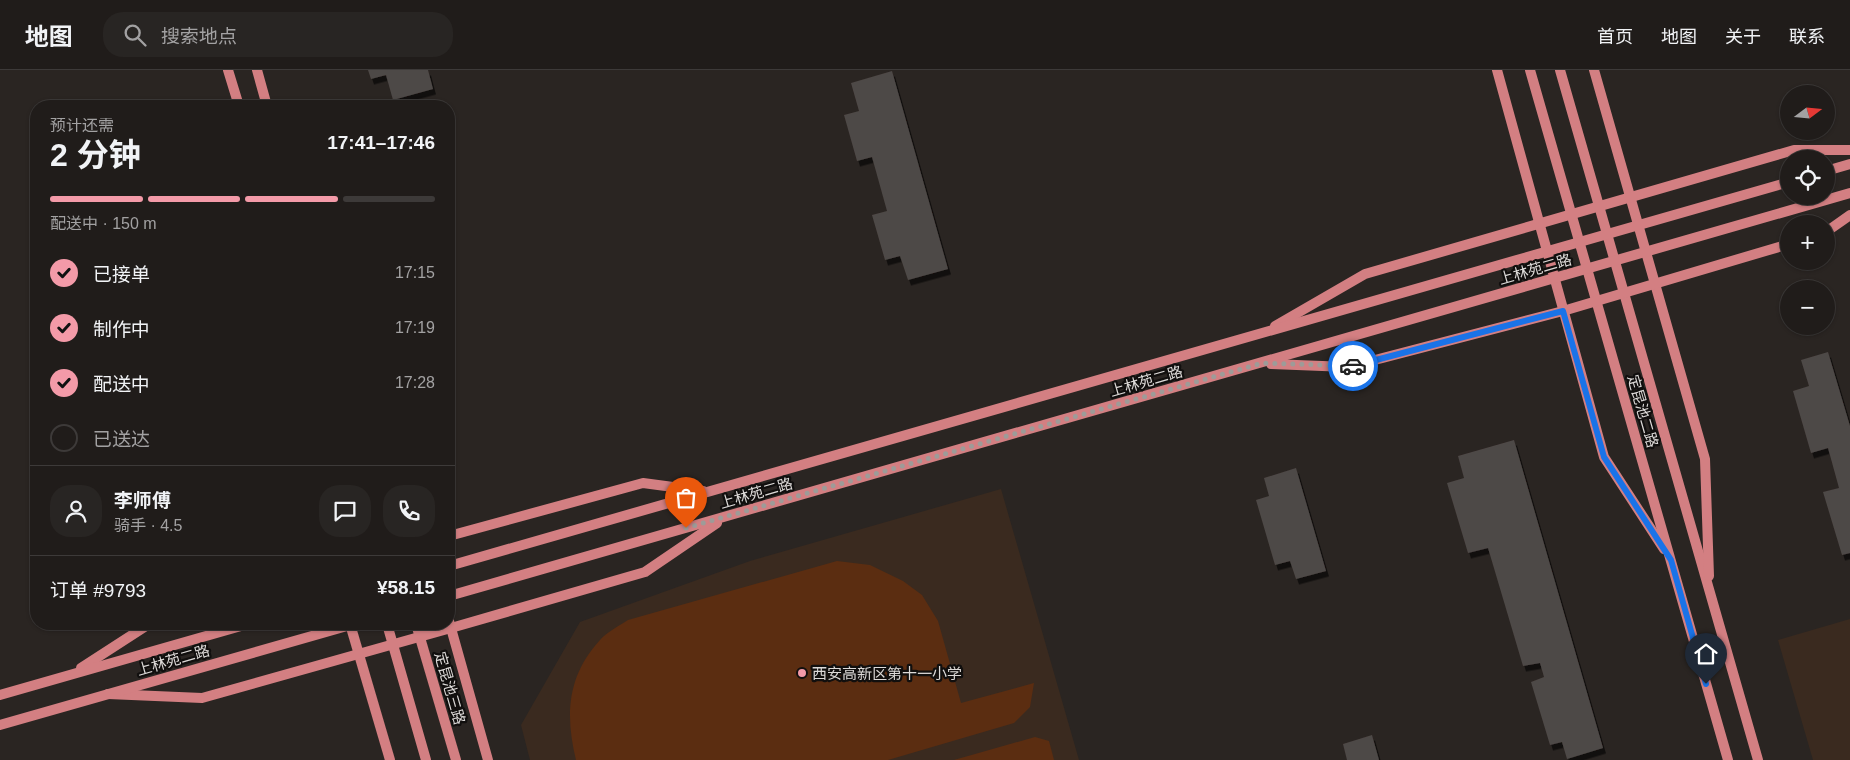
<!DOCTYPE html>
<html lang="zh">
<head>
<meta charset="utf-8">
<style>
  body { margin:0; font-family:Arial,"Noto Sans SC",sans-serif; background:#282523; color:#f1f3f6; height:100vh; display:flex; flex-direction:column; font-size:19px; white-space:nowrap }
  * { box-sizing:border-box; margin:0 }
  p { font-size:16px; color:#a2a1a2 }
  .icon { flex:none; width:28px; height:28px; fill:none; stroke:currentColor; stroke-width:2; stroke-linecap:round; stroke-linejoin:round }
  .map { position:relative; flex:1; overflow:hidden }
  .panel { position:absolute; left:30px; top:30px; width:425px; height:530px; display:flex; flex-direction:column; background:#201c1a; border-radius:20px; box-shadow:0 1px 4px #0004,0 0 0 1px #3d3a39 }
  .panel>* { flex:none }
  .needle { width:32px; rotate:74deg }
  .fabs { position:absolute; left:1780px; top:15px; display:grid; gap:10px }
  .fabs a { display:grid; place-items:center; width:55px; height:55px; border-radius:50%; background:#201c1a; box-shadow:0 1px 4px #0004,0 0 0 1px #3d3a39; font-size:25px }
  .pin { position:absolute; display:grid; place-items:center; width:42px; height:42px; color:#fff; margin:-51px -21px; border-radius:50% 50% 50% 0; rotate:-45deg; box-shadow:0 0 5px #0007 }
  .pin .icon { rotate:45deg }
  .courier { position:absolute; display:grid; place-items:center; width:50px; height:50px; margin:-25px; border:4px solid #1a73e8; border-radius:50%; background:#fff; color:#222; box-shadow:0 1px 6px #0007 }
  .headline em { font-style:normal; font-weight:700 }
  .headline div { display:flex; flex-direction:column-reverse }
  .headline { display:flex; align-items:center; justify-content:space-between; height:85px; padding:0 20px }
  h1 { font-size:32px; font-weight:700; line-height:38px }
  .bar { display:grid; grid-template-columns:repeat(4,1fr); gap:8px 5px; align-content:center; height:60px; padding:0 20px }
  .bar i { height:6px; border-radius:4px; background:#3d3a39 }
  .bar .on { background:#f39aa8 }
  .bar p { grid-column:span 4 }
  .line { display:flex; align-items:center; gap:12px; padding:0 20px; border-top:1px solid #3d3a39 }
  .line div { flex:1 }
  .round { display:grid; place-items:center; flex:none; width:52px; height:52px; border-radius:20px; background:#282523 }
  ol { padding:0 20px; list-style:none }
  li { display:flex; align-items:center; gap:15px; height:55px }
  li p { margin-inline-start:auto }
  li .icon { padding:5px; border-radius:50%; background:#f39aa8; color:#111; stroke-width:4 }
  li:last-child { color:#a2a1a2 }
  li i { width:28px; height:28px; border:2px solid #3d3a39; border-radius:50% }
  header { display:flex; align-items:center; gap:30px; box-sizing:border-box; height:70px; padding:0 25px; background:#201c1a; border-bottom:1px solid #3d3a39 }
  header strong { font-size:24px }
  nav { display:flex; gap:28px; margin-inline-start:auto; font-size:18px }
  .search { width:350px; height:45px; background:#282523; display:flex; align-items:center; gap:12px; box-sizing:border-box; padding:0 18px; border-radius:20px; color:#a2a1a2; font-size:19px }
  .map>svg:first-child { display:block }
</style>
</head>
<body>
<header>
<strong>地图</strong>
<div class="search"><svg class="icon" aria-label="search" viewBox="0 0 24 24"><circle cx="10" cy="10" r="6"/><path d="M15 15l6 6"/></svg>搜索地点</div>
<nav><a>首页</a><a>地图</a><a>关于</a><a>联系</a></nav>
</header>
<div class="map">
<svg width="1850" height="690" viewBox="0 0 1850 690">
  <defs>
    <filter id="shadow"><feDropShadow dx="3" dy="5.5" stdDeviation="0" flood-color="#0009"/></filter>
  </defs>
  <rect width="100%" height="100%" fill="#2a2522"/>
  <g fill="#3a2a1f">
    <polygon points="1001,419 1079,690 530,690 521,655 580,552 750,491"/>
    <polygon points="1850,549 1850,690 1813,690 1778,570"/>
  </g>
  <g fill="#5b2d11">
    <path d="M837,491L870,495L903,511L922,525L938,551L961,633L1034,613L1030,637L1014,653L888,690H576C565,645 567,606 600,570C607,562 619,556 628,550Z"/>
    <polygon points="1035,667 1049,671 1054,690 954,690"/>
  </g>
  <g fill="#4e4846" filter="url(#shadow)">
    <polygon points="368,0 428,0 433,19 393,30 386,5 371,9"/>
    <polygon points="892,1 948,199 908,210 900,186 885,190 872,145 887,141 872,87 857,91 844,45 859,41 851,13"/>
    <polygon points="1828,282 1850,356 1850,483 1842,485 1823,422 1839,418 1828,378 1811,383 1793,321 1809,316 1801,290"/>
    <polygon points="1514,370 1603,678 1567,689 1562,672 1550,675 1531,612 1544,607 1540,593 1523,596 1488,478 1468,483 1447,413 1464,408 1458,386"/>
    <polygon points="1296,398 1326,501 1296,509 1290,491 1275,495 1256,430 1269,426 1264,408"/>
    <polygon points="1372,665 1379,690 1347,690 1343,674"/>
  </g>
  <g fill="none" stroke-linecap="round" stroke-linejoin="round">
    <g stroke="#d37f82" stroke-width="10">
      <polyline points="228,0 239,36"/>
      <polyline points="257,0 267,36"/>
      <polyline points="1497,0 1604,387 1664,479"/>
      <polyline points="1530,0 1728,690"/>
      <polyline points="1560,0 1758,690"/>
      <polyline points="1594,0 1705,389 1709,506"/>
      <polyline points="1826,101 1850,94"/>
      <polyline points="1826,162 1850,145"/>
      <polyline points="1275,256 1365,204 1794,80 1850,80"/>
      <polyline points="1271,294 1348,297 1563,241 1789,174"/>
      <polyline points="449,466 643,413 703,421"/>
      <polyline points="449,496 1789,112"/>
      <polyline points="449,526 1850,123"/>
      <polyline points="449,551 488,690"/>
      <polyline points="350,554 390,690"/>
      <polyline points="387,554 426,690"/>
      <polyline points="416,554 456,690"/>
      <polyline points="81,598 149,554"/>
      <polyline points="108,624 202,628 451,558 645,502 717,453"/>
      <polyline points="0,625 248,554"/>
      <polyline points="0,655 354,554"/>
    </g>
  </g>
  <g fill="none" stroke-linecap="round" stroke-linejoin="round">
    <polyline stroke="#9e9b98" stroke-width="5" stroke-dasharray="0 9" points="686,458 1262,293 1353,296"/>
    <polyline stroke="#1a73e8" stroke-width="6" points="1353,296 1563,241 1604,387 1671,490 1706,614"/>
  </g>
  <circle fill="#f39aa8" stroke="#110f0e" stroke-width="2" cx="802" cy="603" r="5"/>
  <g text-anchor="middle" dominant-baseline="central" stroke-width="4.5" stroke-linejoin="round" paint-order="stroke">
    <g font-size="15" fill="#dddad8" stroke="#110f0e">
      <text transform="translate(1535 199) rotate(-16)">上林苑二路</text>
      <text transform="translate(1146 311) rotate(-16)">上林苑二路</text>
      <text transform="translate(1643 341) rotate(74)">定昆池二路</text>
      <text transform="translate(756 423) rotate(-16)">上林苑二路</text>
      <text transform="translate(173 590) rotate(-16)">上林苑二路</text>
      <text transform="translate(450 618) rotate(74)">定昆池三路</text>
    </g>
    <g font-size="15" fill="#dddad8" stroke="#110f0e" text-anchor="start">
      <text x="812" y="603">西安高新区第十一小学</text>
    </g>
  </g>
</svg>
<div class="fabs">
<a><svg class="needle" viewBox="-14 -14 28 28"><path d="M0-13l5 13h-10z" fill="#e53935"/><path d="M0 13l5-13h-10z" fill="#a2a1a2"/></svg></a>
<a><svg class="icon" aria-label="locate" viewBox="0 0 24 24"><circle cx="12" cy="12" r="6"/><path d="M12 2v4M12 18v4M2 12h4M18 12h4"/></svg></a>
<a>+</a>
<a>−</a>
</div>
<div class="pin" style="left:686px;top:458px;background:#ea580c"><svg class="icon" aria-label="bag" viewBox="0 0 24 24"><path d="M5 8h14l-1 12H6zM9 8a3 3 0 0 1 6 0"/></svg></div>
<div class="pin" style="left:1706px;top:614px;background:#1f2937"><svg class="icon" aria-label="home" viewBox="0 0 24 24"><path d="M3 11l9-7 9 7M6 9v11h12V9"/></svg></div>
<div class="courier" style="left:1353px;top:296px"><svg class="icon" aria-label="car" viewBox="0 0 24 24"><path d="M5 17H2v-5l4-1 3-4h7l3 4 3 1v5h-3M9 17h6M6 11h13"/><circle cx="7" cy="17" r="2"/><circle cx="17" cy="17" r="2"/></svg></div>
<section class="panel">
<div class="headline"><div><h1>2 分钟</h1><p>预计还需</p></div><em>17:41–17:46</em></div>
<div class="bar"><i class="on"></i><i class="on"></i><i class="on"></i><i></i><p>配送中 · 150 m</p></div>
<ol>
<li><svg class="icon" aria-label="check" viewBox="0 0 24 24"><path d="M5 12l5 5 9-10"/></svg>已接单<p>17:15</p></li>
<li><svg class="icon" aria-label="check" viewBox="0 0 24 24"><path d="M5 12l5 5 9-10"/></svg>制作中<p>17:19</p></li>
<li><svg class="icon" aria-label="check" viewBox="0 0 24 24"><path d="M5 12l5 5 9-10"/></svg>配送中<p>17:28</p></li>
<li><i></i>已送达</li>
</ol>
<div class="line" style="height:90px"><a class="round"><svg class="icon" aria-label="person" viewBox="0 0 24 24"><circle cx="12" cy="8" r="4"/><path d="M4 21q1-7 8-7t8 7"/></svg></a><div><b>李师傅</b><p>骑手 · 4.5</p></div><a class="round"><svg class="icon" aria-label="chat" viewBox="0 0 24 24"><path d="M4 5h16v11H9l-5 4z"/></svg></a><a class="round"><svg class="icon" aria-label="phone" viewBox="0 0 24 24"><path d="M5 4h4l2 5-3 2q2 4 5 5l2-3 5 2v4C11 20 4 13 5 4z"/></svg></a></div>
<div class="line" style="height:65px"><div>订单 #9793</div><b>¥58.15</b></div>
</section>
</div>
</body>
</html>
